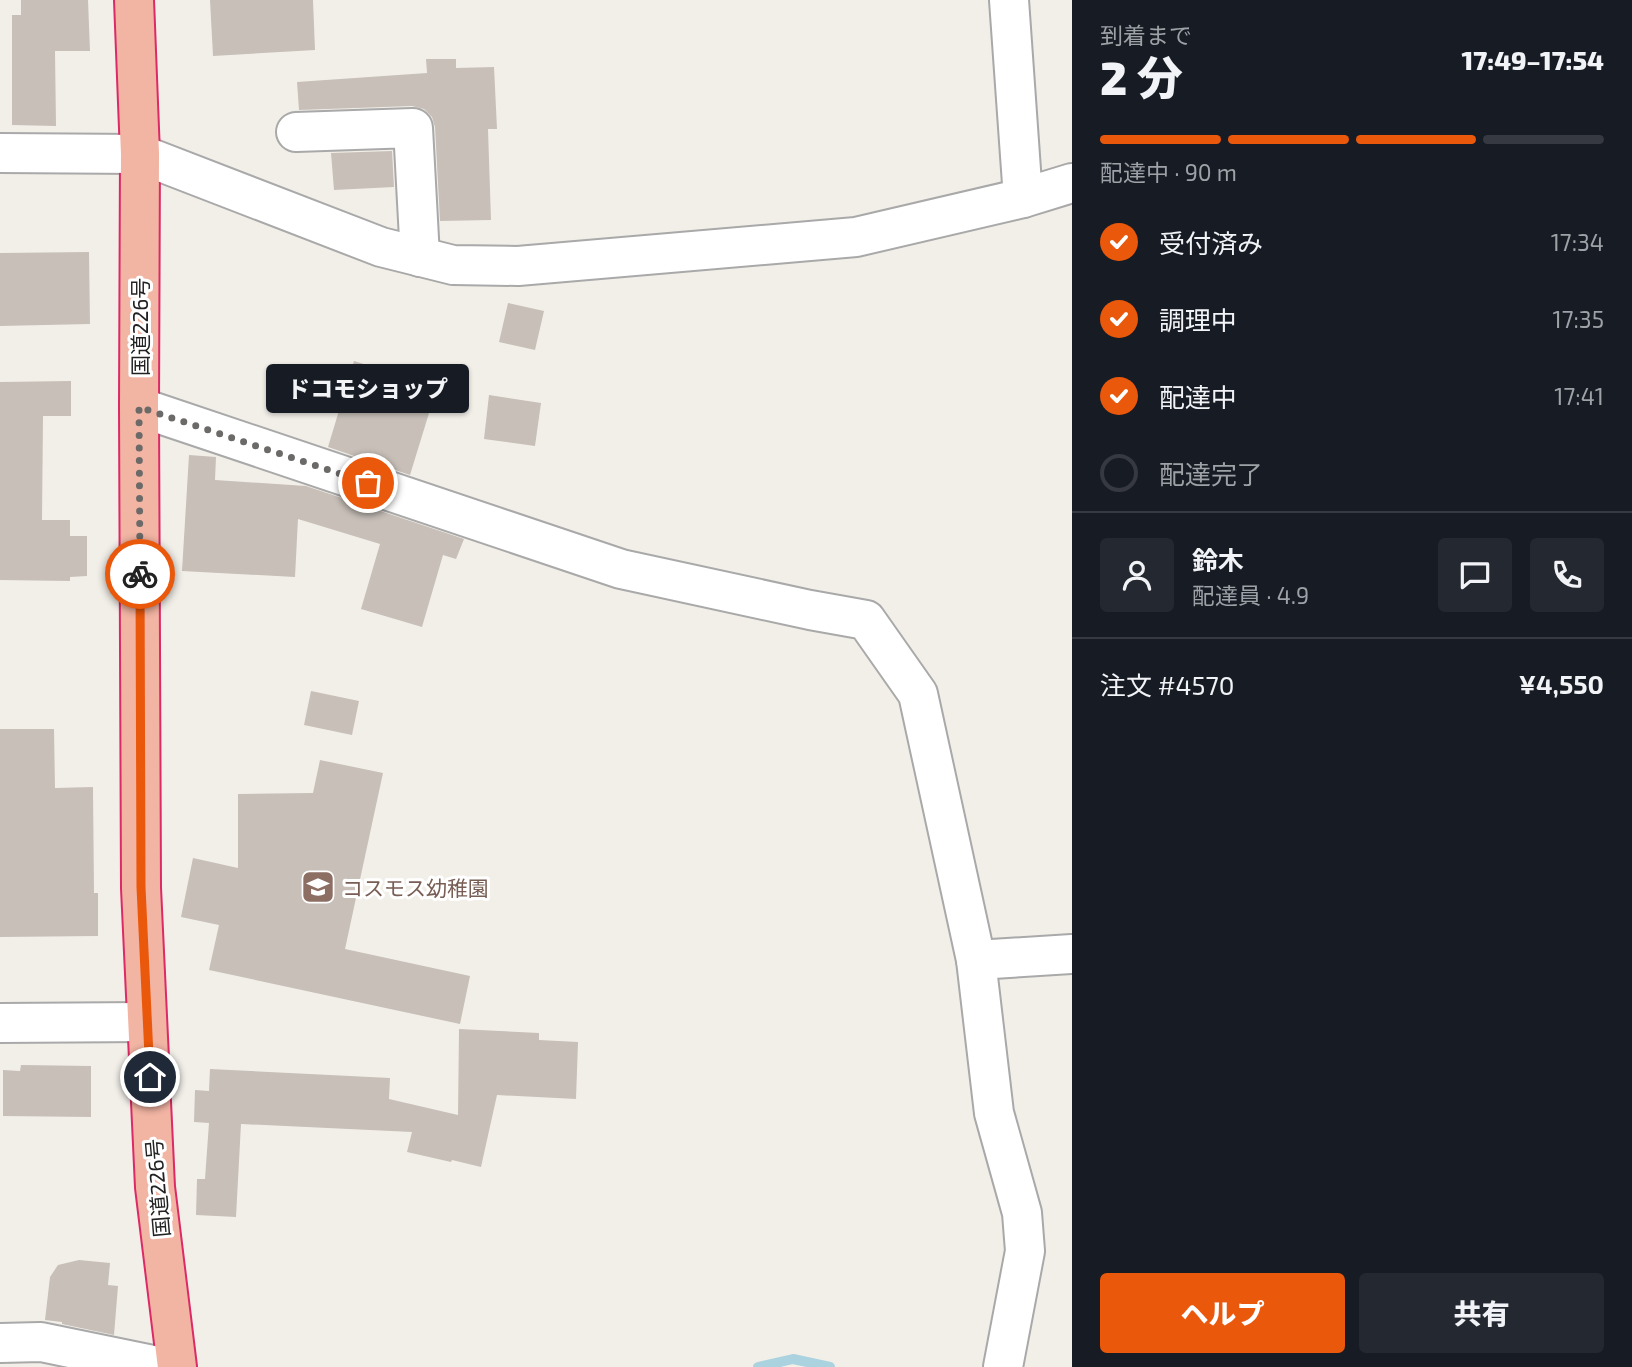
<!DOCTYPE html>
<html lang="ja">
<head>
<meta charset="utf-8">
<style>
  body { margin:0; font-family:"Exo 2","Noto Sans JP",sans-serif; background:#242831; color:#f1f3f6; height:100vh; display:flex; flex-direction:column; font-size:26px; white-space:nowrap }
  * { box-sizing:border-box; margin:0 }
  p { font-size:23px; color:#9ea1a6 }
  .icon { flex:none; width:38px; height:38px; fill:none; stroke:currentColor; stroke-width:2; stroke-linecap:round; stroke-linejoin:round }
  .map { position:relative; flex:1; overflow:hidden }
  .drawer { display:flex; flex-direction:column; background:#171b24; width:560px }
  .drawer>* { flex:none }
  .pin { position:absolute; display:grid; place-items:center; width:60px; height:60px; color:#fff; margin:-30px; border:4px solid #fff; border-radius:50%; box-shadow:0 2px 7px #0007 }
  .courier { position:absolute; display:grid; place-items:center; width:70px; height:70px; margin:-35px; border:5px solid #ea580c; border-radius:50%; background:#fff; color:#222; box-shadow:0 2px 9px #0007 }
  .bubble { position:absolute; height:49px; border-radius:7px; background:#171b24; box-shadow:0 2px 5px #0004; font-size:23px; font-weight:800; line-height:49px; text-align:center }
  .head em { font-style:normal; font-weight:800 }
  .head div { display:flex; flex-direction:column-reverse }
  .head { display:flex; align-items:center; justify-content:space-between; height:119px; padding:0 28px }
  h1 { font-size:46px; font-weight:800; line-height:52px }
  .bar { display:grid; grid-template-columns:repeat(4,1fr); gap:10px 7px; align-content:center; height:84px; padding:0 28px }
  .bar i { height:9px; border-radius:5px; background:#363941 }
  .bar .current { background:#ea580c }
  .bar p { grid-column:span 4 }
  .line { display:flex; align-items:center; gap:18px; padding:0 28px; border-top:2px solid #363941 }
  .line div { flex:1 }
  .round { display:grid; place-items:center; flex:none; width:74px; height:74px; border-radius:7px; background:#242831 }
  ol { padding:0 28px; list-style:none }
  li { display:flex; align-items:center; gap:21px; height:77px }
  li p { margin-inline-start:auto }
  li .icon { padding:7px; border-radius:50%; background:#ea580c; color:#fff; stroke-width:4 }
  li:last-child { color:#9ea1a6 }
  li i { width:38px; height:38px; border:4px solid #363941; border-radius:50% }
  .button { display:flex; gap:14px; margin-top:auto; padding:14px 28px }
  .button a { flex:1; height:80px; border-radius:7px; background:#ea580c; color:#fff; font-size:28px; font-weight:800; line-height:80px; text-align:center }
  .button a+a { background:#242831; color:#f1f3f6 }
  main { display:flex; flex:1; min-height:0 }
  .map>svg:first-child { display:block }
</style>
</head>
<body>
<main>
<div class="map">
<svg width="1072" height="1367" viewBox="0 0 1072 1367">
  <rect width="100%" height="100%" fill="#f2efe9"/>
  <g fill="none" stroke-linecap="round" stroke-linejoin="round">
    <polyline stroke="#aad3df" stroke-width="10" points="758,1367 793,1359 830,1367"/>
  </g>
  <g fill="#c7bfb8">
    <polygon points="21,0 88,0 90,51 55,51 56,126 12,125 12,15 21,15"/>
    <polygon points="210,0 313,0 315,50 213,56"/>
    <polygon points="426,59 456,59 456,68 494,67 497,129 488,129 491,220 440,221 435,127 432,117 424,109 412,106 299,110 297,82 427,73"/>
    <polygon points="392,151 394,187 334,190 331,153"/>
    <polygon points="89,252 90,324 0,326 0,253"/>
    <polygon points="508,303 544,311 535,350 499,342"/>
    <polygon points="354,361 437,387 410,475 328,447"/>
    <polygon points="71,381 71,416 43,416 42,520 70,520 70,536 87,536 87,576 70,577 70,581 0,580 0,382"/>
    <polygon points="489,395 541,403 535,446 484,439"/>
    <polygon points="189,455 216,457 215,480 306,486 464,539 456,559 443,555 422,627 361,609 380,544 298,519 295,577 182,571"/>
    <polygon points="311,691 359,701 352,735 304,725"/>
    <polygon points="0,729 54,729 55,788 93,787 94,893 98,893 98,936 0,937"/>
    <polygon points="320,760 383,773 345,949 470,976 460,1024 209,970 219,925 181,917 193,858 238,868 238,794 313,793"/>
    <polygon points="459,1029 539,1033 539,1040 578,1042 576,1099 497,1095 481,1167 452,1160 451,1162 407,1152 412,1132 241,1124 236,1217 196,1215 197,1179 205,1179 209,1123 194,1122 195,1090 209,1091 210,1069 390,1078 389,1099 458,1115"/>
    <polygon points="21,1065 91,1066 91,1117 3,1116 3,1070 20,1071"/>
    <polygon points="79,1260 110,1263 108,1285 118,1286 114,1335 62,1324 62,1322 45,1320 50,1277 58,1265"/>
  </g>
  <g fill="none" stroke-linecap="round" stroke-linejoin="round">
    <defs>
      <g id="minor">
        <polyline points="1009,0 1023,198"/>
        <polyline points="296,132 413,128 420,257"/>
        <polyline points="0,153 140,154 381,247 453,265 518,266 856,237 1023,198 1072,183"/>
        <polyline points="139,407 621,569 810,610 866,620 918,694 976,960 994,1113 1022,1213 1025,1251 1003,1367"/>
        <polyline points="976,960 1072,954"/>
        <polyline points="0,1023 147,1022"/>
        <polyline points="0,1343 41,1342 163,1367"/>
      </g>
      <polyline id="trunk" points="134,0 140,154 139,407 141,888 155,1187 177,1367"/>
    </defs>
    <use href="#minor" stroke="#a9a9a9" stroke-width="42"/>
    <use href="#trunk" stroke="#dc2a67" stroke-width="42"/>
    <use href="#minor" stroke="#fff" stroke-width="38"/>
    <use href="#trunk" stroke="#f2b4a3" stroke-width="38"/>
  </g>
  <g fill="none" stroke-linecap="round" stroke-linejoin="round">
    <polyline stroke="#6b6a68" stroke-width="7" stroke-dasharray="0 12.6" points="140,574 139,407 368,483"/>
    <polyline stroke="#ea580c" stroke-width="9" points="140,574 141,887 150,1077"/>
  </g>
  <defs>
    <symbol id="school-square" viewBox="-11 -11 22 22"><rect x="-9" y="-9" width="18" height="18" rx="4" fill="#8d6e63" stroke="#fff"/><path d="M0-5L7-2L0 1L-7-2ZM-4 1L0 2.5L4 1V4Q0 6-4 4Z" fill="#fff"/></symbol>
  </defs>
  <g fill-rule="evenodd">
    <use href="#school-square" x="299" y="868" width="38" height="38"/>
  </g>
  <g text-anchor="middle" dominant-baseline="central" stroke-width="6" stroke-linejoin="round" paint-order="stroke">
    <g font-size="21" fill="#222" stroke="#fff">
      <text transform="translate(139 327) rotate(-90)">国道226号</text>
      <text transform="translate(157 1188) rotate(-95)">国道226号</text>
    </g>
    <g font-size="21" fill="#785e54" stroke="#fff" text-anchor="start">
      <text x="342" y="887">コスモス幼稚園</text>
    </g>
  </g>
</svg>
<div class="pin" style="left:368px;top:483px;background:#ea580c"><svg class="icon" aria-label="bag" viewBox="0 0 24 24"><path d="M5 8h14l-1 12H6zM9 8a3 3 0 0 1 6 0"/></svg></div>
<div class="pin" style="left:150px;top:1077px;background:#1f2937"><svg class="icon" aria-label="home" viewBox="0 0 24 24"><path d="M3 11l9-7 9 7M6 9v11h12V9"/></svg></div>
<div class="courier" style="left:140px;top:574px"><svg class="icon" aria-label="bike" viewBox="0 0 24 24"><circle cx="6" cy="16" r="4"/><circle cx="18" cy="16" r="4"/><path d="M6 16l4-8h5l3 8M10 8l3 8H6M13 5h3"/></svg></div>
<div class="bubble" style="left:266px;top:364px;width:203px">ドコモショップ</div>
</div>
<section class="drawer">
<div class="head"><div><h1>2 分</h1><p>到着まで</p></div><em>17:49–17:54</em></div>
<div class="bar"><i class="current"></i><i class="current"></i><i class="current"></i><i></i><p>配達中 · 90 m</p></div>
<ol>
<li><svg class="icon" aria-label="check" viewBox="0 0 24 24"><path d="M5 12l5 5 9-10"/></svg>受付済み<p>17:34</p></li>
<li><svg class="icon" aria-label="check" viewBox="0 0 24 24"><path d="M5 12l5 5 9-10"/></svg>調理中<p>17:35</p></li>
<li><svg class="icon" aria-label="check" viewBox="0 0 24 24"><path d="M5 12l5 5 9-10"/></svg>配達中<p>17:41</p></li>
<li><i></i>配達完了</li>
</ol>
<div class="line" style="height:126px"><a class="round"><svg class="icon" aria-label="person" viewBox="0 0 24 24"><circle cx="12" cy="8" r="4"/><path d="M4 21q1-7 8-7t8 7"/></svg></a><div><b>鈴木</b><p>配達員 · 4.9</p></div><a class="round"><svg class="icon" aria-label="chat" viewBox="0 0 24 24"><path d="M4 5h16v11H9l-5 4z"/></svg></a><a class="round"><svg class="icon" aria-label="phone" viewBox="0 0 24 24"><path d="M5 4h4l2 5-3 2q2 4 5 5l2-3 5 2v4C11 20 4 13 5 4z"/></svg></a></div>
<div class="line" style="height:91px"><div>注文 #4570</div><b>¥4,550</b></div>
<div class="button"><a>ヘルプ</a><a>共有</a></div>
</section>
</main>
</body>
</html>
